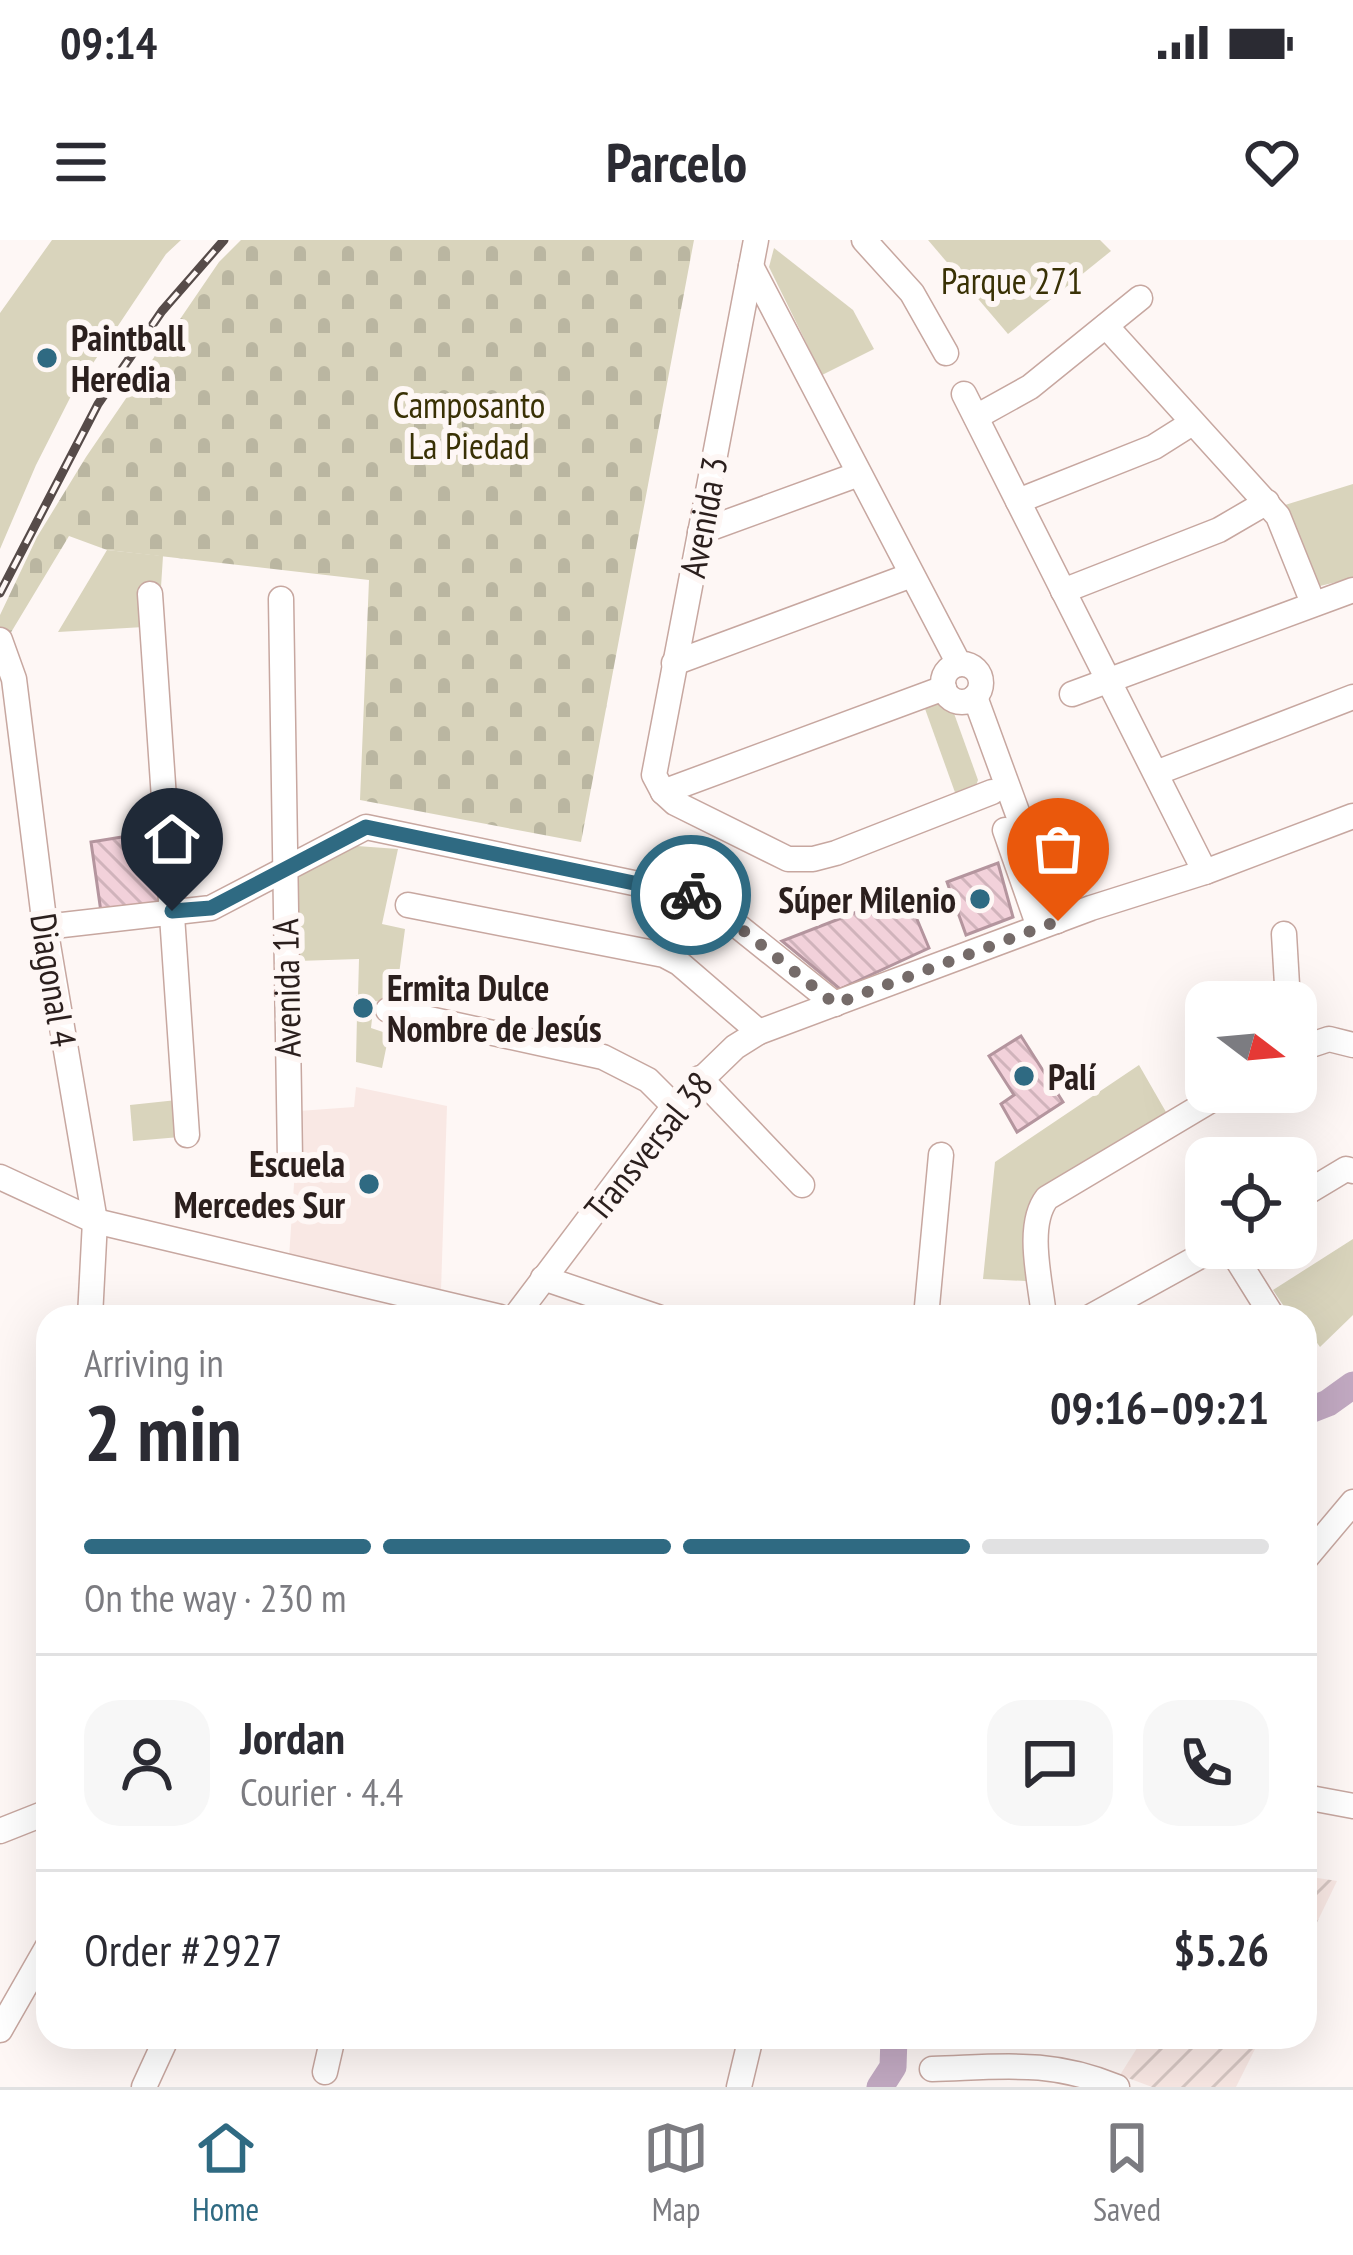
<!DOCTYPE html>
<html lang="en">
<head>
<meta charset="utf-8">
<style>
  body { margin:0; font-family:"PT Sans Narrow",sans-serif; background:#f7f7f7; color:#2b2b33; height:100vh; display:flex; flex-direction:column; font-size:45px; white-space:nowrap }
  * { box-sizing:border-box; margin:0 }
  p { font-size:39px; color:#7c7c81 }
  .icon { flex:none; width:66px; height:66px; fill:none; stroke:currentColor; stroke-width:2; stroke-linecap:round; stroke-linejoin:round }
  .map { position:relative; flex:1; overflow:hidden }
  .side { position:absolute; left:36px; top:1065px; width:1281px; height:744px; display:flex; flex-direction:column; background:#fff; border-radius:36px; box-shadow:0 12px 48px #0002 }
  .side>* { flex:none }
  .needle { width:78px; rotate:106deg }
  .controls { position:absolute; left:1185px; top:741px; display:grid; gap:24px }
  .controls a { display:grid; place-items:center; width:132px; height:132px; border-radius:24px; background:#fff; box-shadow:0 12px 48px #0002; font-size:60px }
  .pin { position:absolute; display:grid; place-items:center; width:102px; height:102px; color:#fff; margin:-123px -51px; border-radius:50% 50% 50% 0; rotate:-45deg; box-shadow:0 0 12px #0007 }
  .pin .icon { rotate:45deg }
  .courier { position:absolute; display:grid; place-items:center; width:120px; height:120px; margin:-60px; border:9px solid #2f6a82; border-radius:50%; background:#fff; color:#222; box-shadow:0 3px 15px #0007 }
  .headline em { font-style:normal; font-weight:600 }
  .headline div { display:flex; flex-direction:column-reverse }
  .headline { display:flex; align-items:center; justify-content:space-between; height:204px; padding:0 48px }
  h1 { font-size:78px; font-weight:600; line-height:90px }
  .bar { display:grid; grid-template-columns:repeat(4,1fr); gap:18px 12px; align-content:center; height:144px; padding:0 48px }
  .bar i { height:15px; border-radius:9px; background:#e1e1e2 }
  .bar .selected { background:#2f6a82 }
  .bar p { grid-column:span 4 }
  .line { display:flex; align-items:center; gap:30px; padding:0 48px; border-top:3px solid #e1e1e2 }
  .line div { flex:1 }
  .round { display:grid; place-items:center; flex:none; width:126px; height:126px; border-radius:36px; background:#f7f7f7 }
  .status { display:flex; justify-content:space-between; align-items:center; height:84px; padding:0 60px; background:#fff; direction:ltr }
  .status svg { height:33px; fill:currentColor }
  header { display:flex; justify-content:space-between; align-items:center; height:156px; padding:0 48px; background:#fff; font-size:54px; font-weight:600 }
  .dock { display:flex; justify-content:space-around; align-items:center; height:168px; border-top:3px solid #e1e1e2; background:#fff; font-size:33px; color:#7c7c81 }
  .dock a { display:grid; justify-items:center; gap:6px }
  .dock .selected { color:#2f6a82 }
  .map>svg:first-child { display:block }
</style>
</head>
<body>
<div class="status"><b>09:14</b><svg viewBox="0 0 49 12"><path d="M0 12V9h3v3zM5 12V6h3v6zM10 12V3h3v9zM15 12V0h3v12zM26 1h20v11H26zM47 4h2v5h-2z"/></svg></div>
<header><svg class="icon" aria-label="menu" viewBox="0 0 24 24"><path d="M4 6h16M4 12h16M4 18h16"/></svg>Parcelo<svg class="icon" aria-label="heart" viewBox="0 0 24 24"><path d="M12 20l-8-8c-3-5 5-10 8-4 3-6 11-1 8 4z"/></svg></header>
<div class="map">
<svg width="1353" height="1847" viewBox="0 0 1353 1847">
  <defs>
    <pattern id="industrial-furrows" width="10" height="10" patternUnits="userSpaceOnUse" patternTransform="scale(3)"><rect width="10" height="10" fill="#f9e8e4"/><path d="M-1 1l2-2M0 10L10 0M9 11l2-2" fill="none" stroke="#d6c7c3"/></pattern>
    <pattern id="cemetery-stones" width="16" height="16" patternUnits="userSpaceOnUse" patternTransform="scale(3)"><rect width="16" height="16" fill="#d9d4bc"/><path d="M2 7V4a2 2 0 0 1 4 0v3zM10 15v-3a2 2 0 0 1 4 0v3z" fill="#bab6a1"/></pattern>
    <pattern id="building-back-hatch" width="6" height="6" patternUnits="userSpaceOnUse" patternTransform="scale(3)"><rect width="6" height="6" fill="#f2d1da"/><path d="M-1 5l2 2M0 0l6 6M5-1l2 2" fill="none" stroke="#d0b3bb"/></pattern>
  </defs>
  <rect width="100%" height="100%" fill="#fef7f5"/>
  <polygon fill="#f9e8e4" points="356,847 447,866 441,1051 289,1017 299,871 354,867"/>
  <g fill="url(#industrial-furrows)">
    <polygon points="1305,1636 1337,1641 1305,1707"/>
    <polygon points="1144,1797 1261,1797 1236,1847 1152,1847 1120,1835"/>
  </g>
  <polygon fill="url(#cemetery-stones)" points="241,0 694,0 581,602 360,560 369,340 107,310 69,296 4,404 0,400 0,375 37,297 86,217 219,22"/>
  <g fill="#d9d4bc">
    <polygon points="52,0 181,0 166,14 71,156 36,225 0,309 0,73"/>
    <polygon points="928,0 1100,0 1111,11 1008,94"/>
    <polygon points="774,8 853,70 874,109 822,135 769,27"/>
    <polygon points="1353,244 1353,338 1320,346 1311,336 1285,265"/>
    <polygon points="107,310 163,316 161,347 143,346 144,387 58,392"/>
    <polygon points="940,459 951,465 978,540 974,551 957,558 924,466"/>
    <polygon points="357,606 398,609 382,684 405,689 395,764 374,761 371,788 389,794 382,828 356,822 357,776 369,760 358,757 359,719 297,721 296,634"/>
    <polygon points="1139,825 1170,879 1029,972 1026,1041 983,1039 995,922"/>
    <polygon points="177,860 180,897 133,901 130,865"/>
    <polygon points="1353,999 1353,1075 1320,1107 1305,1086 1305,1077 1291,1077 1273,1050"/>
  </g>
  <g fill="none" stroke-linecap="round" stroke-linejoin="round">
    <g stroke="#c2a9c2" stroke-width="27">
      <polyline points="1305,1172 1328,1163 1353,1145"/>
      <polyline points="880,1847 893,1827 894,1797"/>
    </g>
  </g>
  <g fill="url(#building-back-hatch)" stroke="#b4959e" stroke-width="3">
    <polygon points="159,591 167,663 101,672 91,602"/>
    <polygon points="998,623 1013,677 966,695 947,642"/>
    <polygon points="906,653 929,708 840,749 782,701"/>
    <polygon points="358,757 369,760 367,777 357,776"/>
    <polygon points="1021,796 1063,862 1017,892 1001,864 1014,855 989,816"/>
  </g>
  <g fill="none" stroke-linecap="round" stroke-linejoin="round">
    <defs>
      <g id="minor">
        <polyline points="756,0 654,535 663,552 675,563 788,619 813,619 836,613 992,552"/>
        <polyline points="864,0 912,53 946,113"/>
        <polyline points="751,26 959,424"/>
        <polyline points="1106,86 1278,276 1313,363"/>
        <polyline points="964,154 1205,632"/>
        <polyline points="976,177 1030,147 1140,58"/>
        <polyline points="1018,261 1154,207 1192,183"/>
        <polyline points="700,292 859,234"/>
        <polyline points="1063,351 1219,290 1267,262"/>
        <polyline points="150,354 187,895"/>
        <polyline points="281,359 290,920"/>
        <polyline points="0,400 14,439 45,687 95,981 90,1077"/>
        <polyline points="674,423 909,336"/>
        <circle cx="962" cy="443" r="19"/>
        <polyline points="1072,454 1353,350"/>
        <polyline points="975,457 1057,681"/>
        <polyline points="1156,533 1353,457"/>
        <polyline points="663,552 944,448"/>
        <polyline points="1005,590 1039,687"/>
        <polyline points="408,665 664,715 679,723 759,792"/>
        <polyline points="45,687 211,668 366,587 691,655 709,663 835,764"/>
        <polyline points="1284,694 1288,762"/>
        <polyline points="388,770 603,817 648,840 674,866"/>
        <polyline points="1296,810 1329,799 1353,805"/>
        <polyline points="700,838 802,945"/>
        <polyline points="0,937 95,981 500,1077"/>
        <polyline points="1296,959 1346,929 1353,931"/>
        <polyline points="1230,1008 1273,1077"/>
        <polyline points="543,1038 658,1077"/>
        <polyline points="515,1077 674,866 735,807 759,792 1091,668 1205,632 1353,576"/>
        <polyline points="926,1077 941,915"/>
        <path d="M1044,1077C1041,1043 1025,986 1047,958L1225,852"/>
        <polyline points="1090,1077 1215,1008"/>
        <polyline points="1305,1319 1353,1262"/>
        <polyline points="1305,1557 1353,1566"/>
        <polyline points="0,1591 48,1572"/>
        <polyline points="0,1790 48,1706"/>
        <path d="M932,1829C1002,1827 1049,1819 1117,1847"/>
        <polyline points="325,1832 333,1797"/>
        <polyline points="144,1847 167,1797"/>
        <polyline points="739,1847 751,1797"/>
      </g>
    </defs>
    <use href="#minor" stroke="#c7a7a0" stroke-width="27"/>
    <use href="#minor" stroke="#fff" stroke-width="24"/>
    <defs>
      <polyline id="rail" points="0,353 98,164 162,71 224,0"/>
    </defs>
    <use href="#rail" stroke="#564b49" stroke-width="9"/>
    <use href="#rail" stroke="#fef7f5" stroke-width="4.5" stroke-dasharray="14" stroke-linecap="butt"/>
  </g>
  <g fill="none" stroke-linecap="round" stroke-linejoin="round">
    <polyline stroke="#756b69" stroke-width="12" stroke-dasharray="0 21.6" points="691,655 709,663 835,764 1058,681"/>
    <polyline stroke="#2f6a82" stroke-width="15" points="172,671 211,668 366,587 691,655"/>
  </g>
  <g fill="#2f6a82" stroke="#fef7f5" stroke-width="4.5">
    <circle cx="47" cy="118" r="12"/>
    <circle cx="980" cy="659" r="12"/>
    <circle cx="363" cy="768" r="12"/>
    <circle cx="1024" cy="836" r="12"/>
    <circle cx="369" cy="944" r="12"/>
  </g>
  <g text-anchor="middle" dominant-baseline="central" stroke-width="12" stroke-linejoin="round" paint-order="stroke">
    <g font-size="36" fill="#393105" stroke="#fef7f5">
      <text x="1012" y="40">Parque 271</text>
      <text x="469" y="164">Camposanto<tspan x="469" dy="41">La Piedad</tspan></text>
    </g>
    <g font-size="36" font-weight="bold" fill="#2b1f1d" stroke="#fef7f5" text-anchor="start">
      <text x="71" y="97">Paintball<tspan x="71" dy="41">Heredia</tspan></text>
      <text x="956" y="659" text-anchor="end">Súper Milenio</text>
      <text x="387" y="747">Ermita Dulce<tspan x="387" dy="41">Nombre de Jesús</tspan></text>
      <text x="1048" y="836">Palí</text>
      <text x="345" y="923" text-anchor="end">Escuela<tspan x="345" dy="41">Mercedes Sur</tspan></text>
    </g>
    <g font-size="36" fill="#2b1f1d" stroke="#fef7f5">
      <text transform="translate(703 277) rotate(-79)">Avenida 3</text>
      <text transform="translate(54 740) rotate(81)">Diagonal 4</text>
      <text transform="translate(286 748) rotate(-91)">Avenida 1A</text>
      <text transform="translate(648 906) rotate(-51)">Transversal 38</text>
    </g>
  </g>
</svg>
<div class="controls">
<a><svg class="needle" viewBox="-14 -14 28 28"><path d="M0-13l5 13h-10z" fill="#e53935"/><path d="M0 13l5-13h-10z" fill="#7c7c81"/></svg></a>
<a><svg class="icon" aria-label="locate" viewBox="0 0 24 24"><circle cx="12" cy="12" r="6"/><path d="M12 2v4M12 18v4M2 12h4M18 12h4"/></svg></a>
</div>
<div class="pin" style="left:1058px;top:681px;background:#ea580c"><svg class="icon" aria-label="bag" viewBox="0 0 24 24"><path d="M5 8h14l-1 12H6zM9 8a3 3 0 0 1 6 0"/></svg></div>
<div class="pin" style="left:172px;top:671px;background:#1f2937"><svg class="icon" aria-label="home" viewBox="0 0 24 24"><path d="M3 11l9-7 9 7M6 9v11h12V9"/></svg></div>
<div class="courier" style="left:691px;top:655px"><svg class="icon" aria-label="bike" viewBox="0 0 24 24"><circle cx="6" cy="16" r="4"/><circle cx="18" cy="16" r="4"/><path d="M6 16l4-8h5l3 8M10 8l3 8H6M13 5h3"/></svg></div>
<section class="side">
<div class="headline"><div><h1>2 min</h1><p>Arriving in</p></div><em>09:16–09:21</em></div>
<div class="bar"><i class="selected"></i><i class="selected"></i><i class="selected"></i><i></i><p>On the way · 230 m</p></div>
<div class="line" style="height:216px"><a class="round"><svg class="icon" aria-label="person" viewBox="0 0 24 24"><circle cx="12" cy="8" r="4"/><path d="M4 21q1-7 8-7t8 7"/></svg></a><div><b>Jordan</b><p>Courier · 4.4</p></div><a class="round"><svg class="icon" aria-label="chat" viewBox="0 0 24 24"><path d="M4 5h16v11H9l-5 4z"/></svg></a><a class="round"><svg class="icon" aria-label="phone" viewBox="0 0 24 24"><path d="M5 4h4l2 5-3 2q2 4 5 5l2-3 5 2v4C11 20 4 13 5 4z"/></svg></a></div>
<div class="line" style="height:156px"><div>Order #2927</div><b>$5.26</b></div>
</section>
</div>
<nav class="dock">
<a class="selected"><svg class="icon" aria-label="home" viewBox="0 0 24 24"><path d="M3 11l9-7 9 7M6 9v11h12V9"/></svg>Home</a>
<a><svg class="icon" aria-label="map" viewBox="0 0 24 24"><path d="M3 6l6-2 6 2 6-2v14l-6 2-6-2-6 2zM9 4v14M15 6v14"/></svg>Map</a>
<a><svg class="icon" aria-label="saved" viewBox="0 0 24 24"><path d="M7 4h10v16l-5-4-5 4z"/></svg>Saved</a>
</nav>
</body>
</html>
